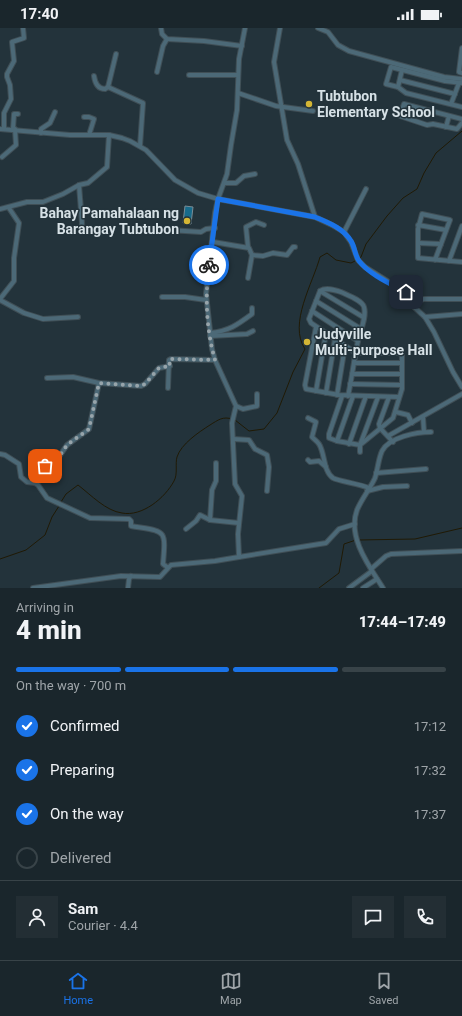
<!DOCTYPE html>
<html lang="en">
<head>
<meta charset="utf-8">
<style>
  body { margin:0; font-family:Roboto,sans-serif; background:#232e34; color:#f1f3f6; height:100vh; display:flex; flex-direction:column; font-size:15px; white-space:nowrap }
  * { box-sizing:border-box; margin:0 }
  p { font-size:13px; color:#9fa5a9 }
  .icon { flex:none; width:22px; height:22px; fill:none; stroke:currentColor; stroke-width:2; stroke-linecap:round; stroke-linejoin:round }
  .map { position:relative; height:560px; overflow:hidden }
  .drawer { display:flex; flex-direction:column; background:#1a262c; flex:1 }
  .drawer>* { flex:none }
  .pin { position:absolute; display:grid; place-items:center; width:34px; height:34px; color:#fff; margin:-17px; border-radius:8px; box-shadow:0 2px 6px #0006 }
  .courier { position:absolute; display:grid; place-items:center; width:40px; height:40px; margin:-20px; border:3px solid #1a73e8; border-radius:50%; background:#fff; color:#222; box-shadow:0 1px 5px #0007 }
  .overview em { font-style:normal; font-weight:800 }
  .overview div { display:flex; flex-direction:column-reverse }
  .overview { display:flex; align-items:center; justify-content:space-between; height:68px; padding:0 16px }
  h1 { font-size:26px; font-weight:800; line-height:30px }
  .bar { display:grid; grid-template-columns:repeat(4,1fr); gap:6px 4px; align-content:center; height:48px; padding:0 16px }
  .bar i { height:5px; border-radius:3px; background:#384348 }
  .bar .current { background:#1a73e8 }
  .bar p { grid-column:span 4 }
  .line { display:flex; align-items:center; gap:10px; padding:0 16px; border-top:1px solid #384348 }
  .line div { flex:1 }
  .round { display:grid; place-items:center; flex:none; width:42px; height:42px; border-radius:0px; background:#232e34 }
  ol { padding:0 16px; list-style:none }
  li { display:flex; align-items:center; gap:12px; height:44px }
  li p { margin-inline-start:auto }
  li .icon { padding:4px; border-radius:50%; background:#1a73e8; color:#fff; stroke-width:4 }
  li:last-child { color:#9fa5a9 }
  li i { width:22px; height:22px; border:2px solid #384348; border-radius:50% }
  .status { display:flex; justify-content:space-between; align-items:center; height:28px; padding:0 20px; background:#1a262c; direction:ltr }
  .status svg { height:11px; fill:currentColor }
  .tabs { display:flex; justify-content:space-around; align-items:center; height:56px; border-top:1px solid #384348; background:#1a262c; font-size:11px; color:#9fa5a9 }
  .tabs a { display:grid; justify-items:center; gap:2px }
  .tabs .current { color:#1a73e8 }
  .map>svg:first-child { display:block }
</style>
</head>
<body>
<div class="status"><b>17:40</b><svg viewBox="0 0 49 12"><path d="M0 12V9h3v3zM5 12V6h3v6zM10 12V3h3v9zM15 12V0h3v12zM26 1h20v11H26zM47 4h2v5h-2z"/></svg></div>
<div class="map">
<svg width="462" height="560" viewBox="0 0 462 560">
  <rect width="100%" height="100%" fill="#23333b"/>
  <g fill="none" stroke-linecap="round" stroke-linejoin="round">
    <g stroke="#201a05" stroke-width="1">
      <polyline points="360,230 361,229 366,216 387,188 403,170 417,161 424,145 436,125 462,103"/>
      <path d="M235,392L249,403L264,401L277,385L293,344L305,321C288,296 313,255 320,229L327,225L336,232L351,235L357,232"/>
      <path d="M61,474L66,466L78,457C91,467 106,483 122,485C142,489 165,470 174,453C178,446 175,436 177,429C181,416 199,404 210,397C218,392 223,388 232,391"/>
      <polyline points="359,512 415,511 462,500"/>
      <polyline points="0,531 26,522 45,507 52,489 59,478"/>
      <polyline points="319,560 339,545 344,516 356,512"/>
    </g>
  </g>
  <polygon fill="#176b8b" stroke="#7a8d96" points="185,178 193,179 191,196 183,195"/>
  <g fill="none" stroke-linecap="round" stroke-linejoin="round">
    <defs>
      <g id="minor">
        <polyline points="161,0 162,6 167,11 204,13 242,18"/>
        <polyline points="245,0 239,31 237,82 231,117 227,146 218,171 215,185 206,266 212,321 215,332 236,378 232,395 235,456 242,468 238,506 239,529 326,515 339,501 355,496"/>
        <polyline points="280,0 274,34 287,112 298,136 315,189"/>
        <polyline points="318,0 328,4 338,17 349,23 444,49 462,51"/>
        <polyline points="462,20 459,44 462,45"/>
        <polyline points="157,44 163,18 167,11"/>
        <polyline points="189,47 238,47"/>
        <path d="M94,48C95,55 98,61 105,61L108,59L116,26"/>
        <polyline points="400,52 455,66"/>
        <polyline points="462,55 445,53 391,39 386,56 398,59 406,65 462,79"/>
        <polyline points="108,59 143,75 140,118"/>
        <polyline points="398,59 402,42"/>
        <polyline points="238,65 276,78 313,83"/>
        <polyline points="451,76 459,55"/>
        <polyline points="84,89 89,89 94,91 89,107"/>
        <polyline points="462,91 404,76 400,88 427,97 433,96 457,101 462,95"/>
        <polyline points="446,99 449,88"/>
        <polyline points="0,101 70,107 109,107 122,110 130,113 146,122 175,152 198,165 218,171 315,189 332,197 344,204 351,214 358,232 365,239 408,266 414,279 425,289 434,304 453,344 462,359"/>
        <polyline points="4,101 4,85 11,71 10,57 7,49 7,46 14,33 12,14 24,10 23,0"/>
        <polyline points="13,101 14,86 18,86"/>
        <polyline points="41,105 41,101 50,95 55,84"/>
        <polyline points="2,129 16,117 15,101"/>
        <polyline points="225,155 236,155 244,148 255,146"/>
        <polyline points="79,157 82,195 81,202"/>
        <polyline points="0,181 27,174 43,174 63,166 79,157 88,155 107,139 109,107"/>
        <polyline points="418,197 446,202"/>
        <polyline points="153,201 201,204 206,201 215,200"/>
        <polyline points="344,204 366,161"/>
        <polyline points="213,214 249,220 252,227 263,228 273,225 287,227 293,219 295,219"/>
        <polyline points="418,215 441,216"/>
        <polyline points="248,219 246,199 256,194 264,197"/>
        <polyline points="435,232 450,192 422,186 418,201 418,230 462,234"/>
        <polyline points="449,233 462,198"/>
        <polyline points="248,250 252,227"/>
        <polyline points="320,263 363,289"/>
        <polyline points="162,269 185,269 206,272"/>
        <polyline points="0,271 14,253 14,230 19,195 9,180"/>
        <polyline points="0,272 24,285 43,291 78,289"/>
        <polyline points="316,273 361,301"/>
        <polyline points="412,275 424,271 462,271"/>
        <polyline points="312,283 358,313"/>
        <polyline points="425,289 462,286"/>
        <polyline points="316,299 305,357 306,361 339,367 399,369"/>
        <path d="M210,305C229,303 237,297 252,286V280"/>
        <polyline points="210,308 247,306 253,303"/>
        <polyline points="354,335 402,335"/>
        <polyline points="352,346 402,346"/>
        <polyline points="47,350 73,349 99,355"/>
        <polyline points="350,356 402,357"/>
        <polyline points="168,360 169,332 171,331 215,332"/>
        <polyline points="316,363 326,305"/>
        <polyline points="326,365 335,311"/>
        <polyline points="337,367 345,318"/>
        <polyline points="342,368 329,406 329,410 337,413 360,417"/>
        <path d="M348,368C352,350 354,331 358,313C360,303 367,289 364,279C362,272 347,267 341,264C335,262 326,259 320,263L309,291L311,295L356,325H399L402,327V361L393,390L360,417"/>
        <polyline points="389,369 379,396 380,400 393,414"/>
        <polyline points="236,378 243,381 257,378 257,366"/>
        <polyline points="396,384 408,387 412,395"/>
        <polyline points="423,389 424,404"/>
        <path d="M308,390L316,394L312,409C314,411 317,413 319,416C325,425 323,443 333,450C338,453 360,456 369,460"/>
        <polyline points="388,408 462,366"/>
        <polyline points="233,411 249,412 255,421 267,427 269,439 267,463"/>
        <polyline points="337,413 353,368"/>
        <polyline points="349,416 366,368"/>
        <polyline points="360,424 360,417 378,369"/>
        <path d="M0,426L5,427L19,436L21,449L27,454L35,455L38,457L47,470L90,490L129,491L131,493V498C166,504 166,500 163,536L167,539"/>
        <polyline points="308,432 310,434 319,433 326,439"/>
        <polyline points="376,445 426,441"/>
        <polyline points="35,455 45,438 56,433 67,417 89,401 99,355 141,358 145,356 159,340 170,338"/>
        <polyline points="367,463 383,459 407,458"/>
        <polyline points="210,492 212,462 216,453 216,435"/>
        <polyline points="186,501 196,493 200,487 210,492 239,495"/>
        <polyline points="371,541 386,528 391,526 462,523"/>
        <polyline points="33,560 121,548 160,549 171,537 215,533 239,529"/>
        <polyline points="128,560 129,551 131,548"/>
        <polyline points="349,560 372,543"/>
        <polyline points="363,560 377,551"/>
        <path d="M383,560C369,538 347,509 357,482C362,470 370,461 375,450C378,441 378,432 382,423C389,409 417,404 431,404"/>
      </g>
    </defs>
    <use href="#minor" stroke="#404f56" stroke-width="6"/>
    <use href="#minor" stroke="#4c6977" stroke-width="4"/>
  </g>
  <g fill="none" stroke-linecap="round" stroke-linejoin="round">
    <path stroke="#97a4aa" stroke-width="4" stroke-dasharray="0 7.2" d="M45,438L56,433L67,417L89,401L99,355L141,358L145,356L159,340L170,338L169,332L171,331L215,332C206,301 205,268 209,237"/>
    <path stroke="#1a73e8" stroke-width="5" d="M209,237L218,171L315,189C329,195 343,200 351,213C355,219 355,228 359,233C370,247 391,256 406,264"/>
  </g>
  <g fill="#d4b635" stroke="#23333b" stroke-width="1.5">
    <circle cx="309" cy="76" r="4"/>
    <circle cx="187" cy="193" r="4"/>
    <circle cx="307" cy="314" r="4"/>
  </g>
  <g text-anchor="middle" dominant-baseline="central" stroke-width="3" stroke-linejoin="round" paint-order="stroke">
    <g font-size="14" font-weight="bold" fill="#d6e1e6" stroke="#23333b" text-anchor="start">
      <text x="317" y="68">Tubtubon<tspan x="317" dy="16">Elementary School</tspan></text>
      <text x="179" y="185" text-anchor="end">Bahay Pamahalaan ng<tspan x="179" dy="16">Barangay Tubtubon</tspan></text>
      <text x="315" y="306">Judyville<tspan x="315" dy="16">Multi-purpose Hall</tspan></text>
    </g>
  </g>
</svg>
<div class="pin" style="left:45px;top:438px;background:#ea580c"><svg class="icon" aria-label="bag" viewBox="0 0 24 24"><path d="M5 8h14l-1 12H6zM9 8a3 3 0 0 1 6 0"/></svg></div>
<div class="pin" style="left:406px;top:264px;background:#1f2937"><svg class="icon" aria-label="home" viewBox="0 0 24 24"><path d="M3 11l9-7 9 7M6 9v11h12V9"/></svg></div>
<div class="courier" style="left:209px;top:237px"><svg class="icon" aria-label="bike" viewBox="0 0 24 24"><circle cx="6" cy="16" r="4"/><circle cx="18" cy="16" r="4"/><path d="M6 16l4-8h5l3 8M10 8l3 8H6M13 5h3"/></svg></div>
</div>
<section class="drawer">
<div class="overview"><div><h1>4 min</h1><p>Arriving in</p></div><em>17:44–17:49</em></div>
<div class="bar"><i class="current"></i><i class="current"></i><i class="current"></i><i></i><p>On the way · 700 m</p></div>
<ol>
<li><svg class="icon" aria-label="check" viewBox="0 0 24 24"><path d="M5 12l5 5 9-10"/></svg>Confirmed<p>17:12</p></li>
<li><svg class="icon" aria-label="check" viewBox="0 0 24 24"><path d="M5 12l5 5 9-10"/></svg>Preparing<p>17:32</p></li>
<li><svg class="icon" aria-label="check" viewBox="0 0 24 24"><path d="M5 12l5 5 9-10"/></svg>On the way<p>17:37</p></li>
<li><i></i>Delivered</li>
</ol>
<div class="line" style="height:72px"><a class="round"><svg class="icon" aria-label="person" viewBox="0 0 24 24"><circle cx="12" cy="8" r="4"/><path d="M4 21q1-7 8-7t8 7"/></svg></a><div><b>Sam</b><p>Courier · 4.4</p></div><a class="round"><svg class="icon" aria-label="chat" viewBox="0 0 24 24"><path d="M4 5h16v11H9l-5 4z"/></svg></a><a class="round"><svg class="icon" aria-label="phone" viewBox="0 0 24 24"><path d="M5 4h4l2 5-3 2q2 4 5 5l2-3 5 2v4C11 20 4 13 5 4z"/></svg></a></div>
</section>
<nav class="tabs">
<a class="current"><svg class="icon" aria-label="home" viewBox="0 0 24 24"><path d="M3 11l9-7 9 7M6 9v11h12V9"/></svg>Home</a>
<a><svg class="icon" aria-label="map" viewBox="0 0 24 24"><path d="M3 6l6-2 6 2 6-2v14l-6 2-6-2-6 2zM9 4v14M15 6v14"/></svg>Map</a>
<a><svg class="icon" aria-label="saved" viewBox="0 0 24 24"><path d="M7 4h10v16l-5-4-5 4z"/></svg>Saved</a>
</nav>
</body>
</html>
